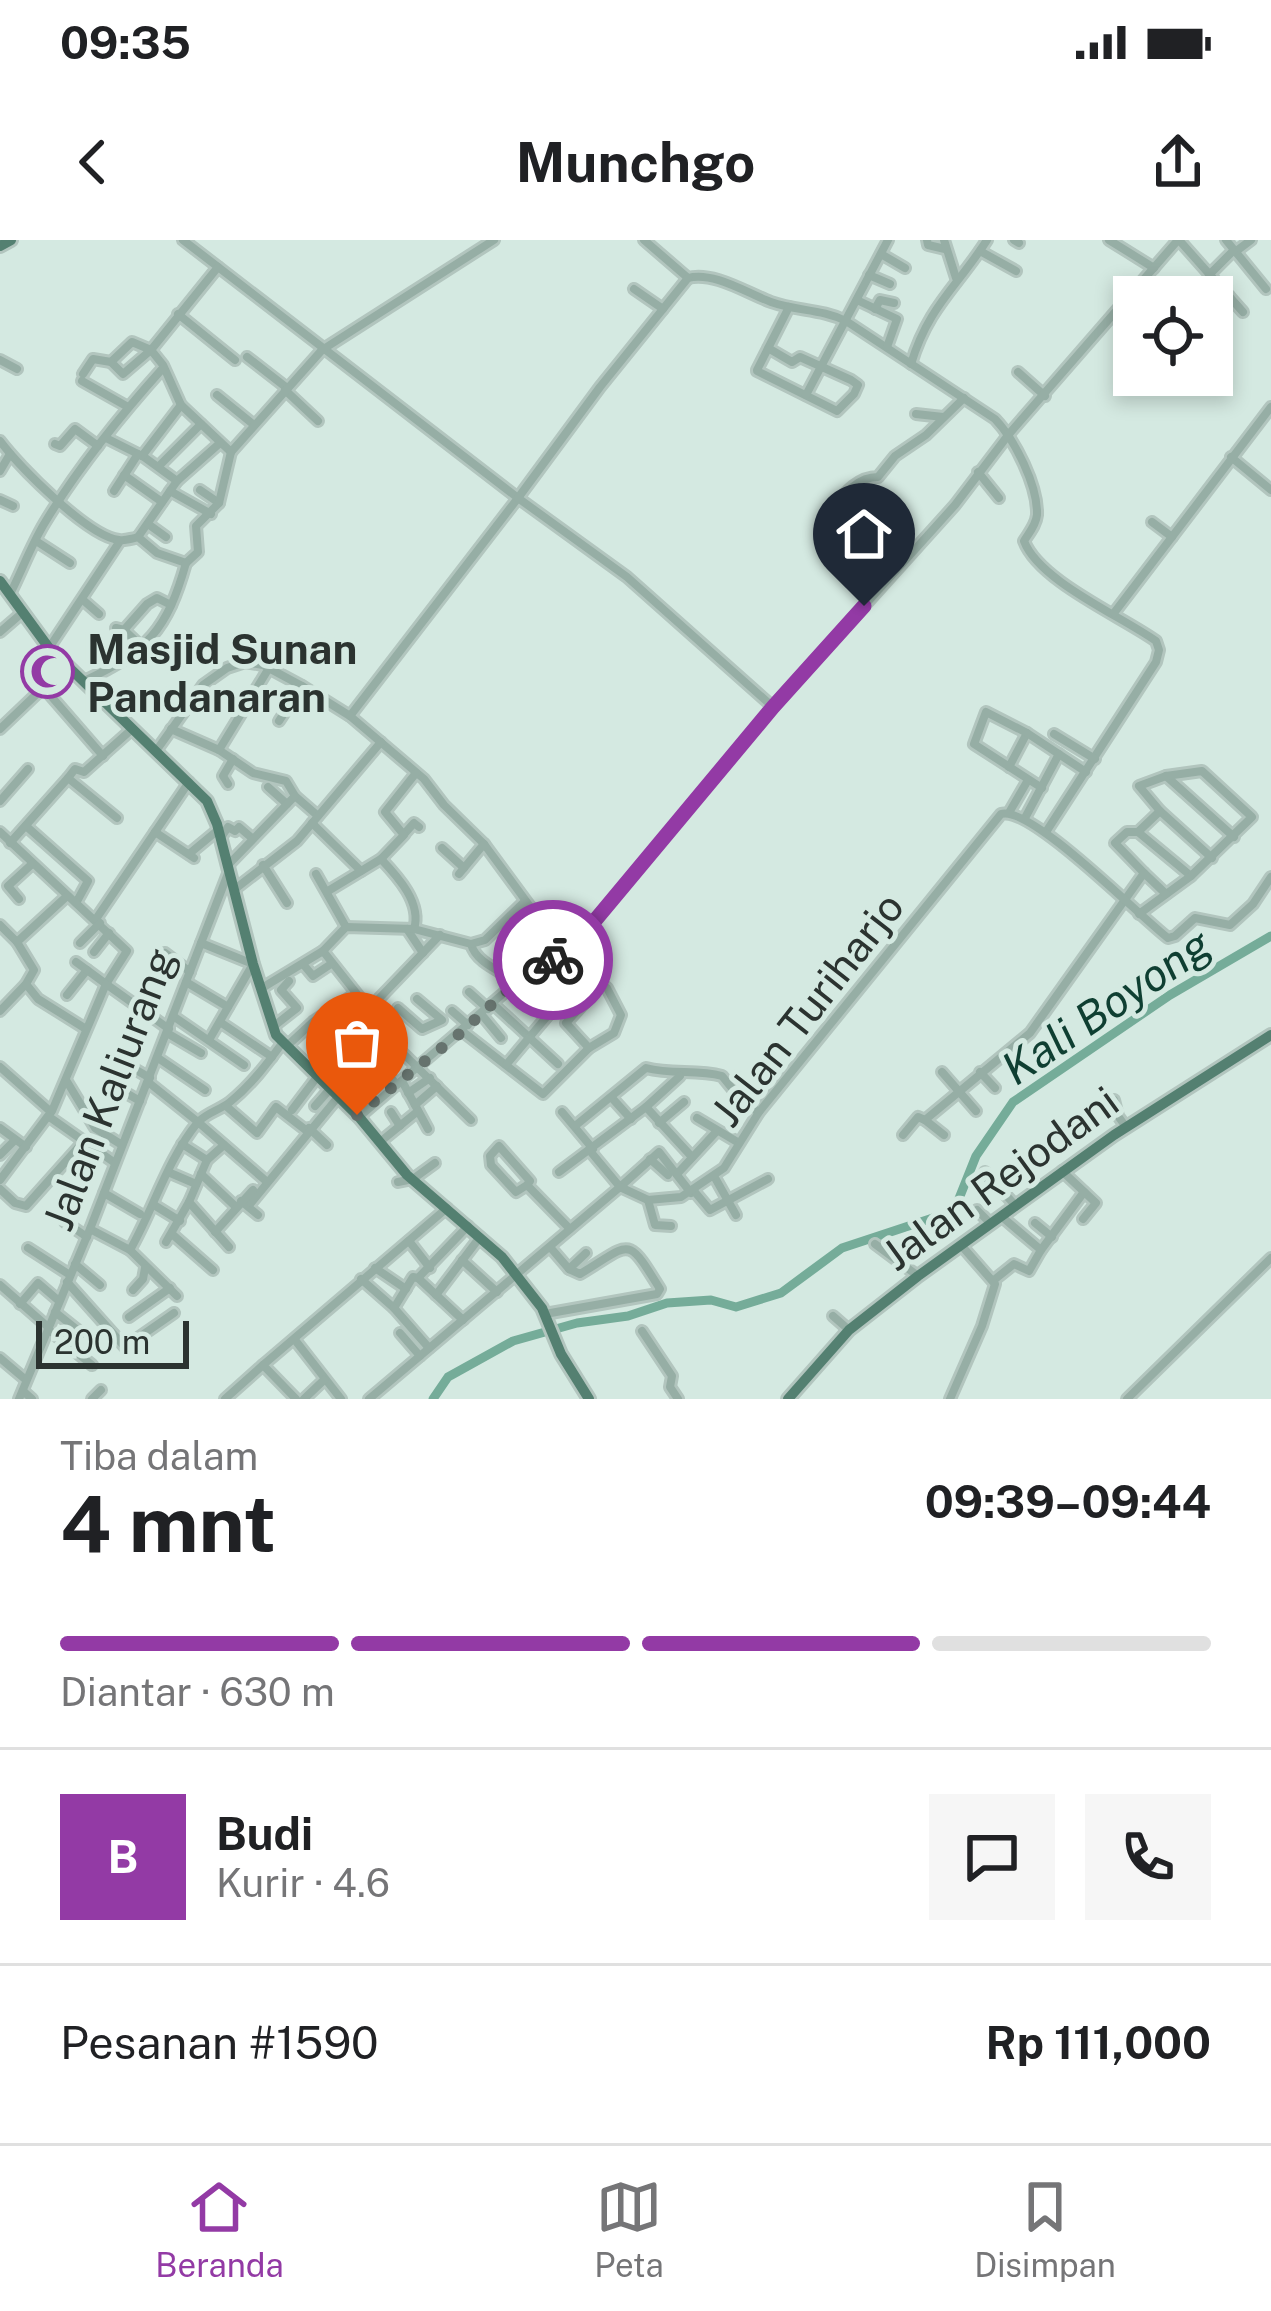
<!DOCTYPE html>
<html lang="id">
<head>
<meta charset="utf-8">
<style>
  body { margin:0; font-family:"Public Sans",sans-serif; background:#f6f6f6; color:#202124; height:100vh; display:flex; flex-direction:column; font-size:45px; white-space:nowrap }
  * { box-sizing:border-box; margin:0 }
  p { font-size:39px; color:#757577 }
  .icon { flex:none; width:66px; height:66px; fill:none; stroke:currentColor; stroke-width:2; stroke-linecap:round; stroke-linejoin:round }
  .map { position:relative; height:1159px; overflow:hidden }
  .drawer { display:flex; flex-direction:column; background:#fff; flex:1 }
  .drawer>* { flex:none }
  .tools { position:absolute; left:1113px; top:36px; display:grid; gap:24px }
  .tools a { display:grid; place-items:center; width:120px; height:120px; border-radius:0px; background:#fff; box-shadow:0 6px 18px #0003; font-size:60px }
  .scale { position:absolute; left:36px; bottom:30px; width:153px; box-sizing:border-box; padding-left:12px; border:6px solid #2b3330; border-top:0; font-size:33px; line-height:42px; white-space:nowrap; color:#2b3330; -webkit-text-stroke:9px #d4e9e1; paint-order:stroke }
  .pin { position:absolute; display:grid; place-items:center; width:102px; height:102px; color:#fff; margin:-123px -51px; border-radius:50% 50% 50% 0; rotate:-45deg; box-shadow:0 0 12px #0007 }
  .pin .icon { rotate:45deg }
  .courier { position:absolute; display:grid; place-items:center; width:120px; height:120px; margin:-60px; border:9px solid #933aa5; border-radius:50%; background:#fff; color:#222; box-shadow:0 3px 15px #0007 }
  .head em { font-style:normal; font-weight:700 }
  .head div { display:flex; flex-direction:column-reverse }
  .head { display:flex; align-items:center; justify-content:space-between; height:204px; padding:0 60px }
  h1 { font-size:78px; font-weight:700; line-height:90px }
  .bar { display:grid; grid-template-columns:repeat(4,1fr); gap:18px 12px; align-content:center; height:144px; padding:0 60px }
  .bar i { height:15px; border-radius:9px; background:#e0e0e0 }
  .bar .active { background:#933aa5 }
  .bar p { grid-column:span 4 }
  .line { display:flex; align-items:center; gap:30px; padding:0 60px; border-top:3px solid #e0e0e0 }
  .line div { flex:1 }
  .round { display:grid; place-items:center; flex:none; width:126px; height:126px; border-radius:0px; background:#f6f6f6 }
  .status { display:flex; justify-content:space-between; align-items:center; height:84px; padding:0 60px; background:#fff; direction:ltr }
  .status svg { height:33px; fill:currentColor }
  header { display:flex; justify-content:space-between; align-items:center; height:156px; padding:0 60px; background:#fff; font-size:54px; font-weight:700 }
  .dock { display:flex; justify-content:space-around; align-items:center; height:168px; border-top:3px solid #e0e0e0; background:#fff; font-size:33px; color:#757577 }
  .dock a { display:grid; justify-items:center; gap:6px }
  .dock .active { color:#933aa5 }
  .map>svg:first-child { display:block }
</style>
</head>
<body>
<div class="status"><b>09:35</b><svg viewBox="0 0 49 12"><path d="M0 12V9h3v3zM5 12V6h3v6zM10 12V3h3v9zM15 12V0h3v12zM26 1h20v11H26zM47 4h2v5h-2z"/></svg></div>
<header><svg class="icon" aria-label="back" viewBox="0 0 24 24"><path d="M15 5l-7 7 7 7"/></svg>Munchgo<svg class="icon" aria-label="share" viewBox="0 0 24 24"><path d="M12 15V3M7 8l5-5 5 5M5 13v7h14v-7"/></svg></header>
<div class="map">
<svg width="1271" height="1159" viewBox="0 0 1271 1159">
  <rect width="100%" height="100%" fill="#d4e9e1"/>
  <g fill="none" stroke-linecap="round" stroke-linejoin="round">
    <polyline stroke="#75ac99" stroke-width="9" points="433,1159 448,1137 513,1101 577,1083 628,1076 667,1063 711,1060 736,1067 781,1053 842,1008 954,971 976,916 1013,862 1170,755 1271,696"/>
    <defs>
      <g id="minor">
        <polyline points="183,0 518,258 350,476"/>
        <path d="M644,0L688,38C713,31 747,53 771,62C796,71 822,69 846,81L995,179C1015,200 1038,246 1037,275C1036,285 1029,293 1024,301C1039,341 1121,376 1156,401L1159,410L1156,422L1046,592"/>
        <polyline points="927,0 928,5 945,9"/>
        <polyline points="944,0 956,38"/>
        <polyline points="1014,0 1019,3"/>
        <polyline points="1109,0 1154,28"/>
        <polyline points="1179,0 1243,72"/>
        <polyline points="1226,0 1266,49"/>
        <polyline points="980,11 1016,31"/>
        <polyline points="1235,12 1251,0"/>
        <polyline points="881,14 905,28"/>
        <polyline points="218,27 151,110 163,125 181,165 231,212"/>
        <polyline points="869,35 890,44"/>
        <polyline points="1209,35 1233,11"/>
        <polyline points="688,38 600,147 518,258 627,337 773,467"/>
        <polyline points="634,49 663,69"/>
        <polyline points="857,60 897,79 887,107"/>
        <polyline points="1217,67 1229,56"/>
        <polyline points="875,69 880,60 894,63"/>
        <polyline points="178,74 235,120"/>
        <polygon points="132,102 151,110 123,134 111,122"/>
        <polyline points="768,108 792,122 800,117 851,140 858,145 854,154 837,171 757,131 757,130 789,67"/>
        <polyline points="247,117 287,148"/>
        <polyline points="0,120 17,129"/>
        <path d="M911,124C928,67 957,47 987,0"/>
        <polyline points="1018,132 1045,156"/>
        <polyline points="83,134 93,119 111,122"/>
        <polyline points="82,141 128,167"/>
        <polyline points="285,150 318,181"/>
        <polyline points="217,155 254,185"/>
        <polyline points="806,155 888,0"/>
        <polyline points="916,174 943,177"/>
        <polyline points="106,198 144,217 177,241 138,297"/>
        <path d="M0,201C19,226 87,296 119,300C122,301 136,298 138,297L157,313L186,323"/>
        <polyline points="55,204 60,206 75,189 98,206"/>
        <polyline points="231,212 322,110 494,0"/>
        <polyline points="142,216 181,165"/>
        <polyline points="1231,217 1271,250"/>
        <polyline points="159,226 201,184"/>
        <polyline points="0,231 10,214"/>
        <polyline points="978,232 999,258"/>
        <polyline points="124,235 162,262"/>
        <polyline points="177,241 220,203"/>
        <polyline points="857,245 866,258"/>
        <polyline points="200,250 219,263"/>
        <polyline points="114,251 138,214"/>
        <polyline points="170,251 211,274"/>
        <polyline points="0,260 13,266"/>
        <path d="M824,279C839,263 852,237 878,237L895,216L926,195L964,158"/>
        <polyline points="1152,282 1172,297"/>
        <polyline points="148,284 166,297"/>
        <polyline points="36,301 70,323"/>
        <polyline points="186,323 198,312 196,286 219,263 231,212"/>
        <path d="M11,352C22,330 31,306 44,284C77,229 120,176 163,128"/>
        <polyline points="83,360 99,374"/>
        <polyline points="1114,373 1271,167"/>
        <polyline points="116,388 124,390 143,408"/>
        <polyline points="124,390 147,364 157,358 171,365"/>
        <polyline points="0,392 22,373"/>
        <polyline points="30,426 49,408 120,301"/>
        <path d="M84,441C148,411 167,390 186,323"/>
        <polyline points="44,448 103,516"/>
        <polyline points="279,481 302,446"/>
        <polyline points="0,489 67,425"/>
        <polyline points="171,489 219,510 253,533 286,541 295,556 318,576"/>
        <polyline points="1054,494 1095,519"/>
        <polyline points="219,510 269,428"/>
        <polyline points="156,511 203,445 227,428 245,422 263,425 302,446 350,476 424,539 444,565 484,604 562,710 607,748 621,775 614,793 589,808 543,854 462,791"/>
        <polyline points="1009,527 1027,493"/>
        <polyline points="1166,536 1234,597"/>
        <polyline points="228,544 223,536 233,519"/>
        <polyline points="268,547 287,564"/>
        <polyline points="1042,548 974,504 986,472 1027,493 1086,532"/>
        <polyline points="0,561 28,529"/>
        <polyline points="1010,571 1028,540"/>
        <polyline points="117,578 68,538 75,529 84,532 131,490"/>
        <polyline points="1025,578 1059,514"/>
        <polyline points="312,583 361,631"/>
        <polyline points="26,586 88,641 76,663"/>
        <polyline points="0,592 127,711 106,744 87,730 67,755"/>
        <polyline points="155,592 194,618"/>
        <polyline points="1138,592 1191,636"/>
        <polyline points="405,593 414,583 419,587"/>
        <polyline points="222,596 228,587 235,591 239,587 253,599"/>
        <polyline points="10,603 68,538"/>
        <polyline points="442,608 464,628"/>
        <polyline points="189,614 218,590"/>
        <path d="M381,619C398,637 422,663 414,689"/>
        <polyline points="229,624 295,556"/>
        <polyline points="263,625 287,663"/>
        <polyline points="1144,633 1115,603 1127,592 1138,592 1160,571 1212,618"/>
        <polyline points="316,634 346,687"/>
        <polyline points="459,634 484,604"/>
        <polyline points="235,649 297,601 381,502"/>
        <polyline points="328,651 381,619 404,595 385,572 416,533"/>
        <polyline points="19,659 8,646 32,624"/>
        <polyline points="1139,674 1191,636 1252,577 1202,531 1166,536 1139,546 1160,571"/>
        <polyline points="96,679 189,542"/>
        <polyline points="0,685 17,702 34,730 26,744 0,771"/>
        <polyline points="407,689 423,713"/>
        <polyline points="17,702 67,656"/>
        <polyline points="80,703 100,683"/>
        <polyline points="201,703 248,722"/>
        <path d="M471,704C476,723 501,731 517,742"/>
        <polyline points="323,711 372,773 375,786 471,880"/>
        <polyline points="94,712 109,693"/>
        <polyline points="165,713 190,732"/>
        <polyline points="567,714 773,467 955,265 1009,194 1178,0"/>
        <polyline points="76,722 87,730"/>
        <polyline points="303,724 313,736 331,724"/>
        <polyline points="541,732 558,745"/>
        <polyline points="186,742 228,767"/>
        <polyline points="26,744 38,759 86,789"/>
        <polyline points="262,748 323,711 346,687 414,689 471,704 485,700 524,662"/>
        <polyline points="469,752 488,769"/>
        <polyline points="585,762 566,783 589,808"/>
        <polyline points="493,764 558,824"/>
        <polyline points="398,768 422,789 442,780 417,759"/>
        <polyline points="369,769 440,695"/>
        <polyline points="452,771 468,785"/>
        <polyline points="482,775 501,798"/>
        <polyline points="173,776 244,825"/>
        <polyline points="220,782 272,817"/>
        <polyline points="274,786 297,768 281,750 289,741"/>
        <polyline points="167,793 201,813"/>
        <polyline points="209,800 253,724"/>
        <polyline points="287,806 314,781 355,754"/>
        <polyline points="370,812 397,845"/>
        <polyline points="158,818 205,850"/>
        <polyline points="119,820 150,838"/>
        <polyline points="506,825 560,761"/>
        <polyline points="0,827 51,872"/>
        <polyline points="942,832 976,871"/>
        <polyline points="980,832 995,848"/>
        <polyline points="66,840 95,888 122,905"/>
        <polyline points="402,841 428,889"/>
        <path d="M148,842L198,882C208,872 220,870 230,862C251,845 267,824 283,802"/>
        <polyline points="327,845 384,797"/>
        <polyline points="119,849 140,861"/>
        <polyline points="408,853 430,838"/>
        <polyline points="612,858 631,879"/>
        <polyline points="1114,860 1118,876 1126,887"/>
        <polyline points="415,865 437,846"/>
        <polyline points="226,866 257,893 276,867 307,891"/>
        <polyline points="315,866 330,849"/>
        <polyline points="646,867 692,917"/>
        <polyline points="292,870 317,837"/>
        <polyline points="52,871 106,744 169,789"/>
        <polyline points="391,872 400,886"/>
        <polyline points="562,872 593,909"/>
        <polyline points="359,877 512,746 531,743 562,710"/>
        <polyline points="697,878 739,903"/>
        <polyline points="925,880 944,895"/>
        <polyline points="659,883 684,862"/>
        <path d="M575,886L646,828C672,835 697,829 722,836L744,863L759,872"/>
        <polyline points="0,888 26,907"/>
        <polyline points="309,888 327,905"/>
        <polyline points="903,895 918,877 925,880 1030,793 1144,633 1166,654"/>
        <polyline points="380,902 418,871"/>
        <polyline points="182,904 207,920"/>
        <polyline points="224,905 207,920 189,962 229,1007"/>
        <polyline points="590,911 620,947 659,912 691,953"/>
        <polyline points="0,915 15,900"/>
        <polyline points="650,919 668,935"/>
        <polyline points="1062,931 1096,963 1083,979"/>
        <polyline points="168,932 196,944"/>
        <polyline points="559,932 646,867 680,836"/>
        <polyline points="985,932 1014,964"/>
        <polyline points="201,934 235,966"/>
        <polyline points="677,934 716,892"/>
        <polyline points="714,936 736,975"/>
        <polyline points="0,940 48,876 115,923"/>
        <polyline points="398,942 413,939 435,923"/>
        <polyline points="527,945 516,952 491,925 490,916 499,906 530,941 527,945 570,989"/>
        <polyline points="0,949 15,963 26,966 85,900"/>
        <polyline points="694,951 710,970 768,939"/>
        <polyline points="104,953 140,974"/>
        <polyline points="648,960 655,985 671,986"/>
        <polyline points="241,961 258,975"/>
        <polyline points="251,963 338,857"/>
        <polyline points="154,965 180,981"/>
        <polyline points="977,970 990,983"/>
        <polyline points="65,982 87,997"/>
        <polyline points="1035,983 1052,997"/>
        <path d="M90,989L130,1010C154,968 167,920 198,882L266,941"/>
        <polyline points="215,992 253,950"/>
        <polyline points="172,994 213,1030"/>
        <polyline points="409,1001 430,1028"/>
        <polyline points="166,1002 189,962"/>
        <polyline points="875,1004 918,1036"/>
        <polyline points="28,1008 70,1035"/>
        <polyline points="130,1010 177,1056"/>
        <polyline points="1041,1010 1084,952"/>
        <polyline points="462,1020 497,1052"/>
        <polyline points="75,1024 100,1045"/>
        <polyline points="375,1028 406,1049"/>
        <polyline points="569,1029 586,1013"/>
        <polyline points="418,1038 463,1080"/>
        <polyline points="361,1039 394,1068 413,1037 418,1038 468,986"/>
        <polyline points="994,1040 1014,1024 1029,1031 1041,1010 1001,976"/>
        <polyline points="67,1042 125,1107 174,1073"/>
        <polyline points="0,1045 48,1087"/>
        <polyline points="133,1050 143,1039 145,1028"/>
        <polyline points="436,1055 480,997"/>
        <polyline points="20,1064 38,1043 59,1061"/>
        <polyline points="394,1068 429,1108"/>
        <polyline points="55,1072 80,1092"/>
        <path d="M545,1074L657,1054L660,1049C626,994 632,1003 580,1034L569,1029L550,1007"/>
        <polyline points="833,1076 849,1090"/>
        <polyline points="129,1077 170,1048"/>
        <polyline points="48,1089 92,1125"/>
        <polyline points="642,1091 672,1136 670,1147 678,1159"/>
        <polyline points="400,1093 420,1116"/>
        <polyline points="295,1100 341,1159"/>
        <polyline points="0,1118 26,1140"/>
        <polyline points="23,1151 32,1159"/>
        <polyline points="19,1159 90,989 229,631"/>
        <polyline points="92,1159 101,1150"/>
        <polyline points="225,1159 263,1125"/>
        <polyline points="296,1159 263,1125 447,968"/>
        <polyline points="304,1159 324,1140"/>
        <path d="M369,1159L620,947L648,960L681,957L724,928L759,872L1001,574C1031,565 1138,675 1168,698L1175,696L1195,678L1230,685L1253,664L1271,637"/>
        <polyline points="950,1159 982,1086 995,1044 961,1005"/>
        <polyline points="1127,1159 1271,1018"/>
      </g>
      <g id="major">
        <polyline points="0,6 11,0"/>
        <polyline points="0,341 49,408 207,561 217,584 253,724 276,795 359,877 407,935 502,1017 542,1068 561,1114 589,1159"/>
        <polyline points="788,1159 849,1090 918,1036 1114,895 1271,795"/>
      </g>
    </defs>
    <use href="#minor" stroke="#b2c5be" stroke-width="14"/>
    <use href="#major" stroke="#b2c5be" stroke-width="16"/>
    <use href="#minor" stroke="#96aea5" stroke-width="8"/>
    <use href="#major" stroke="#548071" stroke-width="10"/>
  </g>
  <g fill="none" stroke-linecap="round" stroke-linejoin="round">
    <polyline stroke="#66736e" stroke-width="12" stroke-dasharray="0 21.6" points="357,875 458,795 512,746 531,743 553,720"/>
    <polyline stroke="#933aa5" stroke-width="15" points="553,720 562,710 567,714 773,467 864,366"/>
  </g>
  <defs>
    <symbol id="mosque-ring" viewBox="-11 -11 22 22"><circle r="9.5" fill="#d4e9e1" stroke="#933aa5" stroke-width="1.5"/><path d="M3.5-4.9A6 6 0 1 0 3.5 4.9A5 5 0 1 1 3.5-4.9Z" fill="#933aa5"/></symbol>
  </defs>
  <g fill-rule="evenodd">
    <use href="#mosque-ring" x="18" y="402" width="59" height="59"/>
  </g>
  <g text-anchor="middle" dominant-baseline="central" stroke-width="10" stroke-linejoin="round" paint-order="stroke">
    <g font-size="42" font-weight="bold" fill="#2b3330" stroke="#d4e9e1" text-anchor="start">
      <text x="87" y="408">Masjid Sunan<tspan x="87" dy="48">Pandanaran</tspan></text>
    </g>
    <g font-size="42" fill="#2b3330" stroke="#d4e9e1">
      <text transform="translate(807 769) rotate(-52)">Jalan Turiharjo</text>
      <text transform="translate(109 849) rotate(-69)">Jalan Kaliurang</text>
      <text transform="translate(1000 938) rotate(-36)">Jalan Rejodani</text>
    </g>
    <g font-size="45" font-style="italic" fill="#0f3f32" stroke="#d4e9e1">
      <text transform="translate(1106 766) rotate(-34)">Kali Boyong</text>
    </g>
  </g>
</svg>
<div class="tools">
<a><svg class="icon" aria-label="locate" viewBox="0 0 24 24"><circle cx="12" cy="12" r="6"/><path d="M12 2v4M12 18v4M2 12h4M18 12h4"/></svg></a>
</div>
<div class="scale">200 m</div>
<div class="pin" style="left:357px;top:875px;background:#ea580c"><svg class="icon" aria-label="bag" viewBox="0 0 24 24"><path d="M5 8h14l-1 12H6zM9 8a3 3 0 0 1 6 0"/></svg></div>
<div class="pin" style="left:864px;top:366px;background:#1f2937"><svg class="icon" aria-label="home" viewBox="0 0 24 24"><path d="M3 11l9-7 9 7M6 9v11h12V9"/></svg></div>
<div class="courier" style="left:553px;top:720px"><svg class="icon" aria-label="bike" viewBox="0 0 24 24"><circle cx="6" cy="16" r="4"/><circle cx="18" cy="16" r="4"/><path d="M6 16l4-8h5l3 8M10 8l3 8H6M13 5h3"/></svg></div>
</div>
<section class="drawer">
<div class="head"><div><h1>4 mnt</h1><p>Tiba dalam</p></div><em>09:39–09:44</em></div>
<div class="bar"><i class="active"></i><i class="active"></i><i class="active"></i><i></i><p>Diantar · 630 m</p></div>
<div class="line" style="height:216px"><b class="round" style="background:#933aa5;color:#fff">B</b><div><b>Budi</b><p>Kurir · 4.6</p></div><a class="round"><svg class="icon" aria-label="chat" viewBox="0 0 24 24"><path d="M4 5h16v11H9l-5 4z"/></svg></a><a class="round"><svg class="icon" aria-label="phone" viewBox="0 0 24 24"><path d="M5 4h4l2 5-3 2q2 4 5 5l2-3 5 2v4C11 20 4 13 5 4z"/></svg></a></div>
<div class="line" style="height:156px"><div>Pesanan #1590</div><b>Rp 111,000</b></div>
</section>
<nav class="dock">
<a class="active"><svg class="icon" aria-label="home" viewBox="0 0 24 24"><path d="M3 11l9-7 9 7M6 9v11h12V9"/></svg>Beranda</a>
<a><svg class="icon" aria-label="map" viewBox="0 0 24 24"><path d="M3 6l6-2 6 2 6-2v14l-6 2-6-2-6 2zM9 4v14M15 6v14"/></svg>Peta</a>
<a><svg class="icon" aria-label="saved" viewBox="0 0 24 24"><path d="M7 4h10v16l-5-4-5 4z"/></svg>Disimpan</a>
</nav>
</body>
</html>
